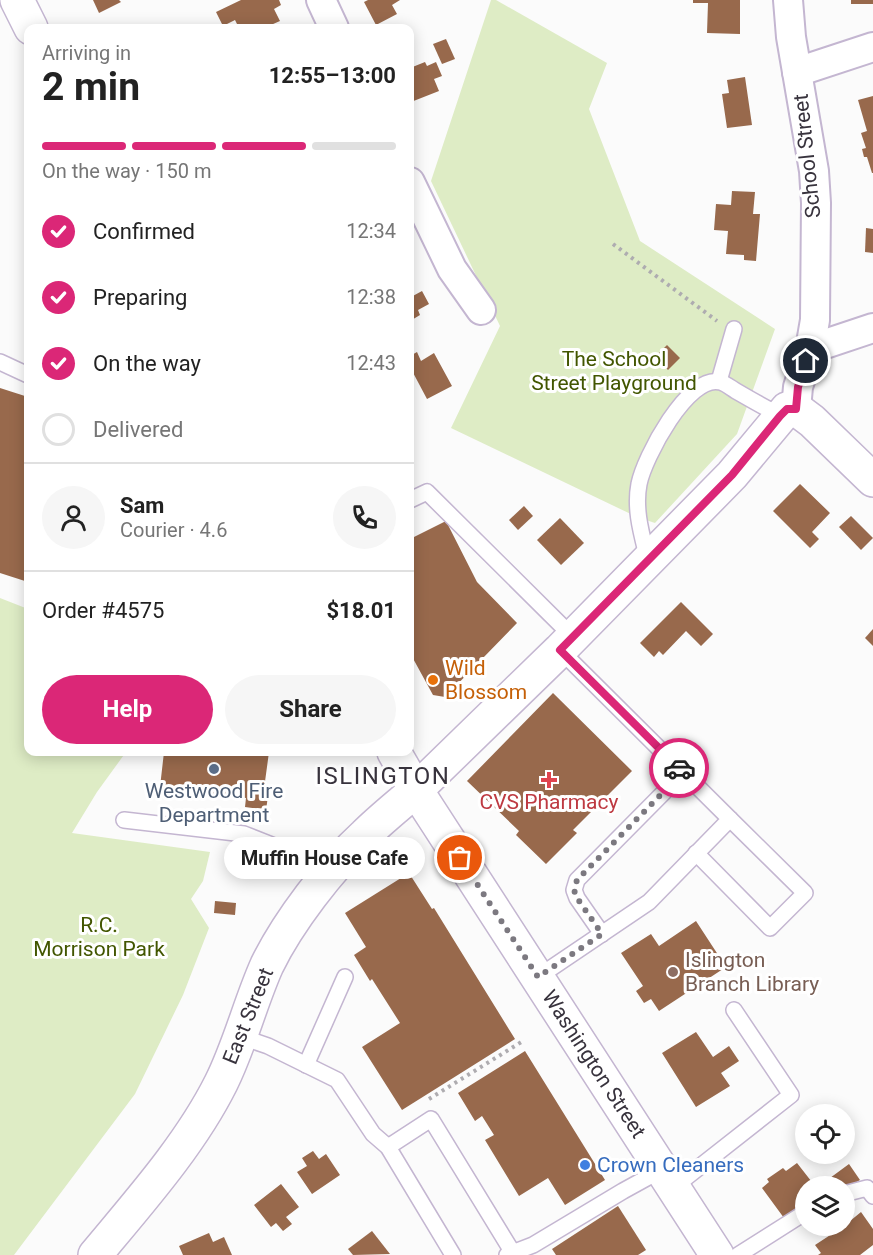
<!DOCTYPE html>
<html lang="en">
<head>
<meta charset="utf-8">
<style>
  body { margin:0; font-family:Roboto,sans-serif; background:#f6f6f6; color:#222; height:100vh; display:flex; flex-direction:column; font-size:22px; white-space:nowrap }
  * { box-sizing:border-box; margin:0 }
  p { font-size:20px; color:#767676 }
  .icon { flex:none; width:33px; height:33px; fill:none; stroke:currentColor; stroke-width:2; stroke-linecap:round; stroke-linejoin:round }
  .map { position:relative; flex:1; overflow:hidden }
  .side { position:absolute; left:24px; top:24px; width:390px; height:732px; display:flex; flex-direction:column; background:#fff; border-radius:12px; box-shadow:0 3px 15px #0003 }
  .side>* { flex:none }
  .fabs { position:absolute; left:795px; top:1104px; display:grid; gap:12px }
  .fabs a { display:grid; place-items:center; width:60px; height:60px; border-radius:50%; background:#fff; box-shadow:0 3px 15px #0003; font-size:30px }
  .pin { position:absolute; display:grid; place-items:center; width:51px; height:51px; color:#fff; margin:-26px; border:3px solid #fff; border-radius:50%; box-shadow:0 2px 6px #0007 }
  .courier { position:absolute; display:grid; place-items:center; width:60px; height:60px; margin:-30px; border:4px solid #db2777; border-radius:50%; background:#fff; color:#222; box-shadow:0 2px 8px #0007 }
  .bubble { position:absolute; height:42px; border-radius:21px; background:#fff; box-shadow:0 3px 15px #0003; font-size:20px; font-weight:700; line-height:42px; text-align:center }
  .headline em { font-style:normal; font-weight:700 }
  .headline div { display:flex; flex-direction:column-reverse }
  .headline { display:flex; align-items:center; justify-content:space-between; height:102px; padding:0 18px }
  h1 { font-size:39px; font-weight:700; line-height:45px }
  .bar { display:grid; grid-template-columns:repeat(4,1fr); gap:9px 6px; align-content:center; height:72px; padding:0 18px }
  .bar i { height:8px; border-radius:4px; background:#e0e0e0 }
  .bar .active { background:#db2777 }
  .bar p { grid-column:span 4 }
  .line { display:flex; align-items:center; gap:15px; padding:0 18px; border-top:2px solid #e0e0e0 }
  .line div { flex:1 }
  .round { display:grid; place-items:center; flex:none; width:63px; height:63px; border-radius:32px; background:#f6f6f6 }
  ol { padding:0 18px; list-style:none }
  li { display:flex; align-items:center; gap:18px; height:66px }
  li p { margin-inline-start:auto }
  li .icon { padding:6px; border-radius:50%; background:#db2777; color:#fff; stroke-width:4 }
  li:last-child { color:#767676 }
  li i { width:33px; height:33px; border:3px solid #e0e0e0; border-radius:50% }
  .action { display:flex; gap:12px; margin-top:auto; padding:12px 18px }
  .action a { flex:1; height:69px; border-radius:36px; background:#db2777; color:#fff; font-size:24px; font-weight:700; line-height:69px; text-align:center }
  .action a+a { background:#f6f6f6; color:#222 }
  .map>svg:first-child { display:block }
</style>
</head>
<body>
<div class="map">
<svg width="873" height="1255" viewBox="0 0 873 1255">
  <rect width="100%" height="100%" fill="#fbfbfb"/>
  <g fill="#deecc5">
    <polygon points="491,0 496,0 607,63 589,109 640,241 775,329 737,434 655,523 637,517 451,428 500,326 431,181"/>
    <polygon points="0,598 28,609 28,752 126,752 97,792 72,833 210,852 203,881 191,899 209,928 183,995 135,1094 14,1255 0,1255"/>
  </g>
  <g fill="#98694c">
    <polygon points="93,0 119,0 121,2 99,13"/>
    <polygon points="241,0 279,0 281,5 274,9 280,21 264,28 261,26 255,28 239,28 235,20 223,26 216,12"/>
    <polygon points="368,0 400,0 392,5 397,14 376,25 364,2"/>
    <polygon points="693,0 740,0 740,34 707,33 708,3 693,3"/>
    <rect x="851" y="0" width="22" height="4"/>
    <polygon points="446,39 455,59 442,64 433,44"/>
    <polygon points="425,62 427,66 436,62 442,76 434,79 439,91 411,102 410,97 410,68"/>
    <polygon points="745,77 752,125 727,128 722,94 729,93 727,80"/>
    <polygon points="873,96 873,173 872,173 867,157 864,157 862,149 866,148 861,133 867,131 858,100"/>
    <polygon points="732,191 755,192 753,214 760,214 756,261 744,260 744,255 726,254 728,231 714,230 716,204 731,205"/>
    <polygon points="866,228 873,229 873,253 865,252"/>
    <polygon points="422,291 429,304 418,310 420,315 410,321 410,293 411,297"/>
    <polygon points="667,345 680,358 668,370 655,357"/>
    <polygon points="417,352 421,361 434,353 452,386 427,399 410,367 410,356"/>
    <polygon points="0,388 28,397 28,582 0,573"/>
    <polygon points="800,484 830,513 812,532 819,539 810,548 773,511"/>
    <polygon points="524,506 533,516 518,530 509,520"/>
    <polygon points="851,516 873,538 861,550 839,527"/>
    <polygon points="560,518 584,543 561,565 537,540"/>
    <polygon points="446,521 477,582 517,623 445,697 433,695 410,653 410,539"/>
    <polygon points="681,602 713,634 701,646 686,631 663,655 659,651 654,657 640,643"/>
    <polygon points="873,629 873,646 865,638"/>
    <polygon points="553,693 632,771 573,830 577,833 546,864 516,835 519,831 467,781"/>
    <polygon points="164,752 269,752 264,789 269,789 266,810 245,807 246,798 160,787"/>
    <polygon points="409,873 432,909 434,908 515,1039 402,1110 362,1047 400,1023 372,979 370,981 354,955 366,947 345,913"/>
    <polygon points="215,901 236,903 235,915 214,913"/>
    <polygon points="696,921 726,967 659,1011 651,999 644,1003 636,991 643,986 621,953 651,934 659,946"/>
    <polygon points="696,1032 713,1057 729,1046 739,1061 721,1073 730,1086 696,1107 662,1053"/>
    <polygon points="525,1051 605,1180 565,1205 548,1178 519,1196 485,1140 494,1135 482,1116 475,1121 458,1093"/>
    <polygon points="313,1151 319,1159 326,1154 340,1175 312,1194 297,1172 307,1166 302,1158"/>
    <polygon points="797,1163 815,1186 806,1186 806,1202 784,1218 762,1188 769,1182 767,1179 783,1168 786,1171"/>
    <polygon points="849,1164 860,1180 844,1190 844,1186 836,1186 830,1178"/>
    <polygon points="281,1184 299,1207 286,1217 292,1224 283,1231 276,1223 271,1227 254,1205"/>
    <polygon points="618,1206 646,1250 638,1255 556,1255 552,1249"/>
    <polygon points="861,1212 873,1229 873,1245 860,1255 818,1255 821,1253 815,1245 844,1226"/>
    <polygon points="372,1231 390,1254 353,1255 348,1249"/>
    <polygon points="209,1233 213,1242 224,1237 232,1255 183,1255 179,1246"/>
  </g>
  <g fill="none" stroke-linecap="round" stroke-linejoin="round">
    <defs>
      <g id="service">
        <polyline points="0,362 28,375"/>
        <polyline points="719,381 734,329"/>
        <polyline points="410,500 427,492 573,637"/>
        <path d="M648,560C642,535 634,510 639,484C644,458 688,374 720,382C725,383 731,388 736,391C750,399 765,408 780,415"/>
        <polyline points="124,820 244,834 282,849 322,883"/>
        <polyline points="696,853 770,928 805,893 730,819"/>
        <polyline points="602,934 577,898 574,890 577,880 683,773"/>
        <polyline points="538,977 649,902 730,819 560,650"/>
        <polyline points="242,1037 268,1046 337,1080 373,1134 388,1147 453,1255"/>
        <polyline points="306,1065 345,977"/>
        <polyline points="388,1147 431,1119 513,1253"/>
        <polyline points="674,1187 791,1095 734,1010"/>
        <polyline points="844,1194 867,1188 873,1196"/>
        <polyline points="507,1255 533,1245 623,1191 663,1169"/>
        <polyline points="738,1255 806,1212"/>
      </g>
      <g id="minor">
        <polyline points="321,0 334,28"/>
        <polyline points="788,0 791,37 814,171 816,203 815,320 810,349 798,387 796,409"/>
        <polyline points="797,72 873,47"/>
        <polyline points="410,182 452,269 481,310"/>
        <polyline points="810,349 873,328"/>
      </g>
      <polyline id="tertiary" points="416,790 560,650 732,475 787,409 796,409 812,421 873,480"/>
      <g id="secondary">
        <polyline points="17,0 31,28"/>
        <polyline points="394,752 416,790 717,1255"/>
        <path d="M95,1255C139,1202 190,1145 221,1083C240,1045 250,1003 267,965C288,922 330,867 365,835C381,819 399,805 416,790"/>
      </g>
    </defs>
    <use href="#service" stroke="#c4b6d1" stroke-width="18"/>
    <use href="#minor" stroke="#c4b6d1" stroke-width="32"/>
    <use href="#tertiary" stroke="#c4b6d1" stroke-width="36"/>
    <use href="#secondary" stroke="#c4b6d1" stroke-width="36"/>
    <g stroke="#aeacb0" stroke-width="4" stroke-dasharray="3 4.5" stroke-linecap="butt">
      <polyline points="613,244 717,321"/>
      <polyline points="429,1099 523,1041"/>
    </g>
    <use href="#service" stroke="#fff" stroke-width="15"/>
    <use href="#minor" stroke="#fff" stroke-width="28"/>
    <use href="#tertiary" stroke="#fff" stroke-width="33"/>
    <use href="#secondary" stroke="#fff" stroke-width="33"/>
  </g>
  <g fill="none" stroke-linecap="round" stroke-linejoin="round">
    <polyline stroke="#7c7980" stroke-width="6" stroke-dasharray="0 10.8" points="460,858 538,977 602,934 577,898 574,890 577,880 683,772 679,768"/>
    <polyline stroke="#db2777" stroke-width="8" points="679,768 560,650 732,475 780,416 787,409 796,409 798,387 806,361"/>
  </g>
  <circle fill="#e8710a" stroke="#fff" stroke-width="2" cx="433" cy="680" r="6"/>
  <circle fill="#5c6f8a" stroke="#fff" stroke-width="2" cx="214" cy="769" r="6"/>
  <path fill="#e0444e" stroke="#fff" stroke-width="2" d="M546 771h6v6h6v6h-6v6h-6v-6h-6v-6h6z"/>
  <circle fill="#8d6e63" stroke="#fff" stroke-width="2" cx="673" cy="972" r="6"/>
  <circle fill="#3f7fe0" stroke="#fff" stroke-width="2" cx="585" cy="1165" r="6"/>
  <g text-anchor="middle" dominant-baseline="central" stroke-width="6" stroke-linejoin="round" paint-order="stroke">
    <g font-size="21" fill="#38333d" stroke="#fff">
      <text transform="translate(807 156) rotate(-96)">School Street</text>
      <text transform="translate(248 1016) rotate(-68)">East Street</text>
      <text transform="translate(594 1064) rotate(57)">Washington Street</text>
    </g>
    <g font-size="21" fill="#425601" stroke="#fff">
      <text x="614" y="359">The School<tspan x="614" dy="24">Street Playground</tspan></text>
      <text x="99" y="925">R.C.<tspan x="99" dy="24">Morrison Park</tspan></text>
    </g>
    <g font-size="21" fill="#c56008" stroke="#fff" text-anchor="start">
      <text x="445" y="668">Wild<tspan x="445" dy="24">Blossom</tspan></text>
    </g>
    <g font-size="21" fill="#4e5e75" stroke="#fff">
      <text x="214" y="791">Westwood Fire<tspan x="214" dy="24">Department</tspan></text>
    </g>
    <g font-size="21" fill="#be3a42" stroke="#fff">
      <text x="549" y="802">CVS Pharmacy</text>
    </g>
    <g font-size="21" fill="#785e54" stroke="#fff" text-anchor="start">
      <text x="685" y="960">Islington<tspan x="685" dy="24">Branch Library</tspan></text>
    </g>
    <g font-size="21" fill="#366cbe" stroke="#fff" text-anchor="start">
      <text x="597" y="1165">Crown Cleaners</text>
    </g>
    <g font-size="24" letter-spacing="1.5" fill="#38333d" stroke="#fff">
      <text x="383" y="776">ISLINGTON</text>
    </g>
  </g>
</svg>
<div class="fabs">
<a><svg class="icon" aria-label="locate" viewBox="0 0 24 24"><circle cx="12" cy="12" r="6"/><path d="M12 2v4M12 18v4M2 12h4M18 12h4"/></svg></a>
<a><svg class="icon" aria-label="layers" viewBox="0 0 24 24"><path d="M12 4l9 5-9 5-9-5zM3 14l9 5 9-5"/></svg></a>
</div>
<div class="pin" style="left:460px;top:858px;background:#ea580c"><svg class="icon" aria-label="bag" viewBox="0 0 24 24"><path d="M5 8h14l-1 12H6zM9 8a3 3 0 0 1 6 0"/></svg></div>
<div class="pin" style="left:806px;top:361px;background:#1f2937"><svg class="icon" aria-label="home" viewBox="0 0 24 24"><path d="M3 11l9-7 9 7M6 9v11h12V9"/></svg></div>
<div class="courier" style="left:679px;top:768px"><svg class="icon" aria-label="car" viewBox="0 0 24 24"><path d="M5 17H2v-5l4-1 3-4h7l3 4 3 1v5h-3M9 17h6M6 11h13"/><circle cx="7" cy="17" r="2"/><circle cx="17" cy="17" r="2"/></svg></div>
<div class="bubble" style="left:224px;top:837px;width:201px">Muffin House Cafe</div>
<section class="side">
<div class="headline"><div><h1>2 min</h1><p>Arriving in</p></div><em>12:55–13:00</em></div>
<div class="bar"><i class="active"></i><i class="active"></i><i class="active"></i><i></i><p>On the way · 150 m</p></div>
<ol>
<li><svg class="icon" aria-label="check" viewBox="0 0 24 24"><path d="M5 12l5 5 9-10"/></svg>Confirmed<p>12:34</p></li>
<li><svg class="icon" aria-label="check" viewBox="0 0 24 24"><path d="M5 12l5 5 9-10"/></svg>Preparing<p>12:38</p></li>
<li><svg class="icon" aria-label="check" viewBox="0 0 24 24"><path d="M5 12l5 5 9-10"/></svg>On the way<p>12:43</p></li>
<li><i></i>Delivered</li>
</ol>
<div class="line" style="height:108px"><a class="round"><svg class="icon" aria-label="person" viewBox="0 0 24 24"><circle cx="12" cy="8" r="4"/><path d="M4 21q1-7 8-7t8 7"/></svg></a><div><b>Sam</b><p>Courier · 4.6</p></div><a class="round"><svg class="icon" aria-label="phone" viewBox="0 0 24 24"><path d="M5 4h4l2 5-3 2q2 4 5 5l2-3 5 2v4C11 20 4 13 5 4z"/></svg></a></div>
<div class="line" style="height:78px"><div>Order #4575</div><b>$18.01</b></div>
<div class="action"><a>Help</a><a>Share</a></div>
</section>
</div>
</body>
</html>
